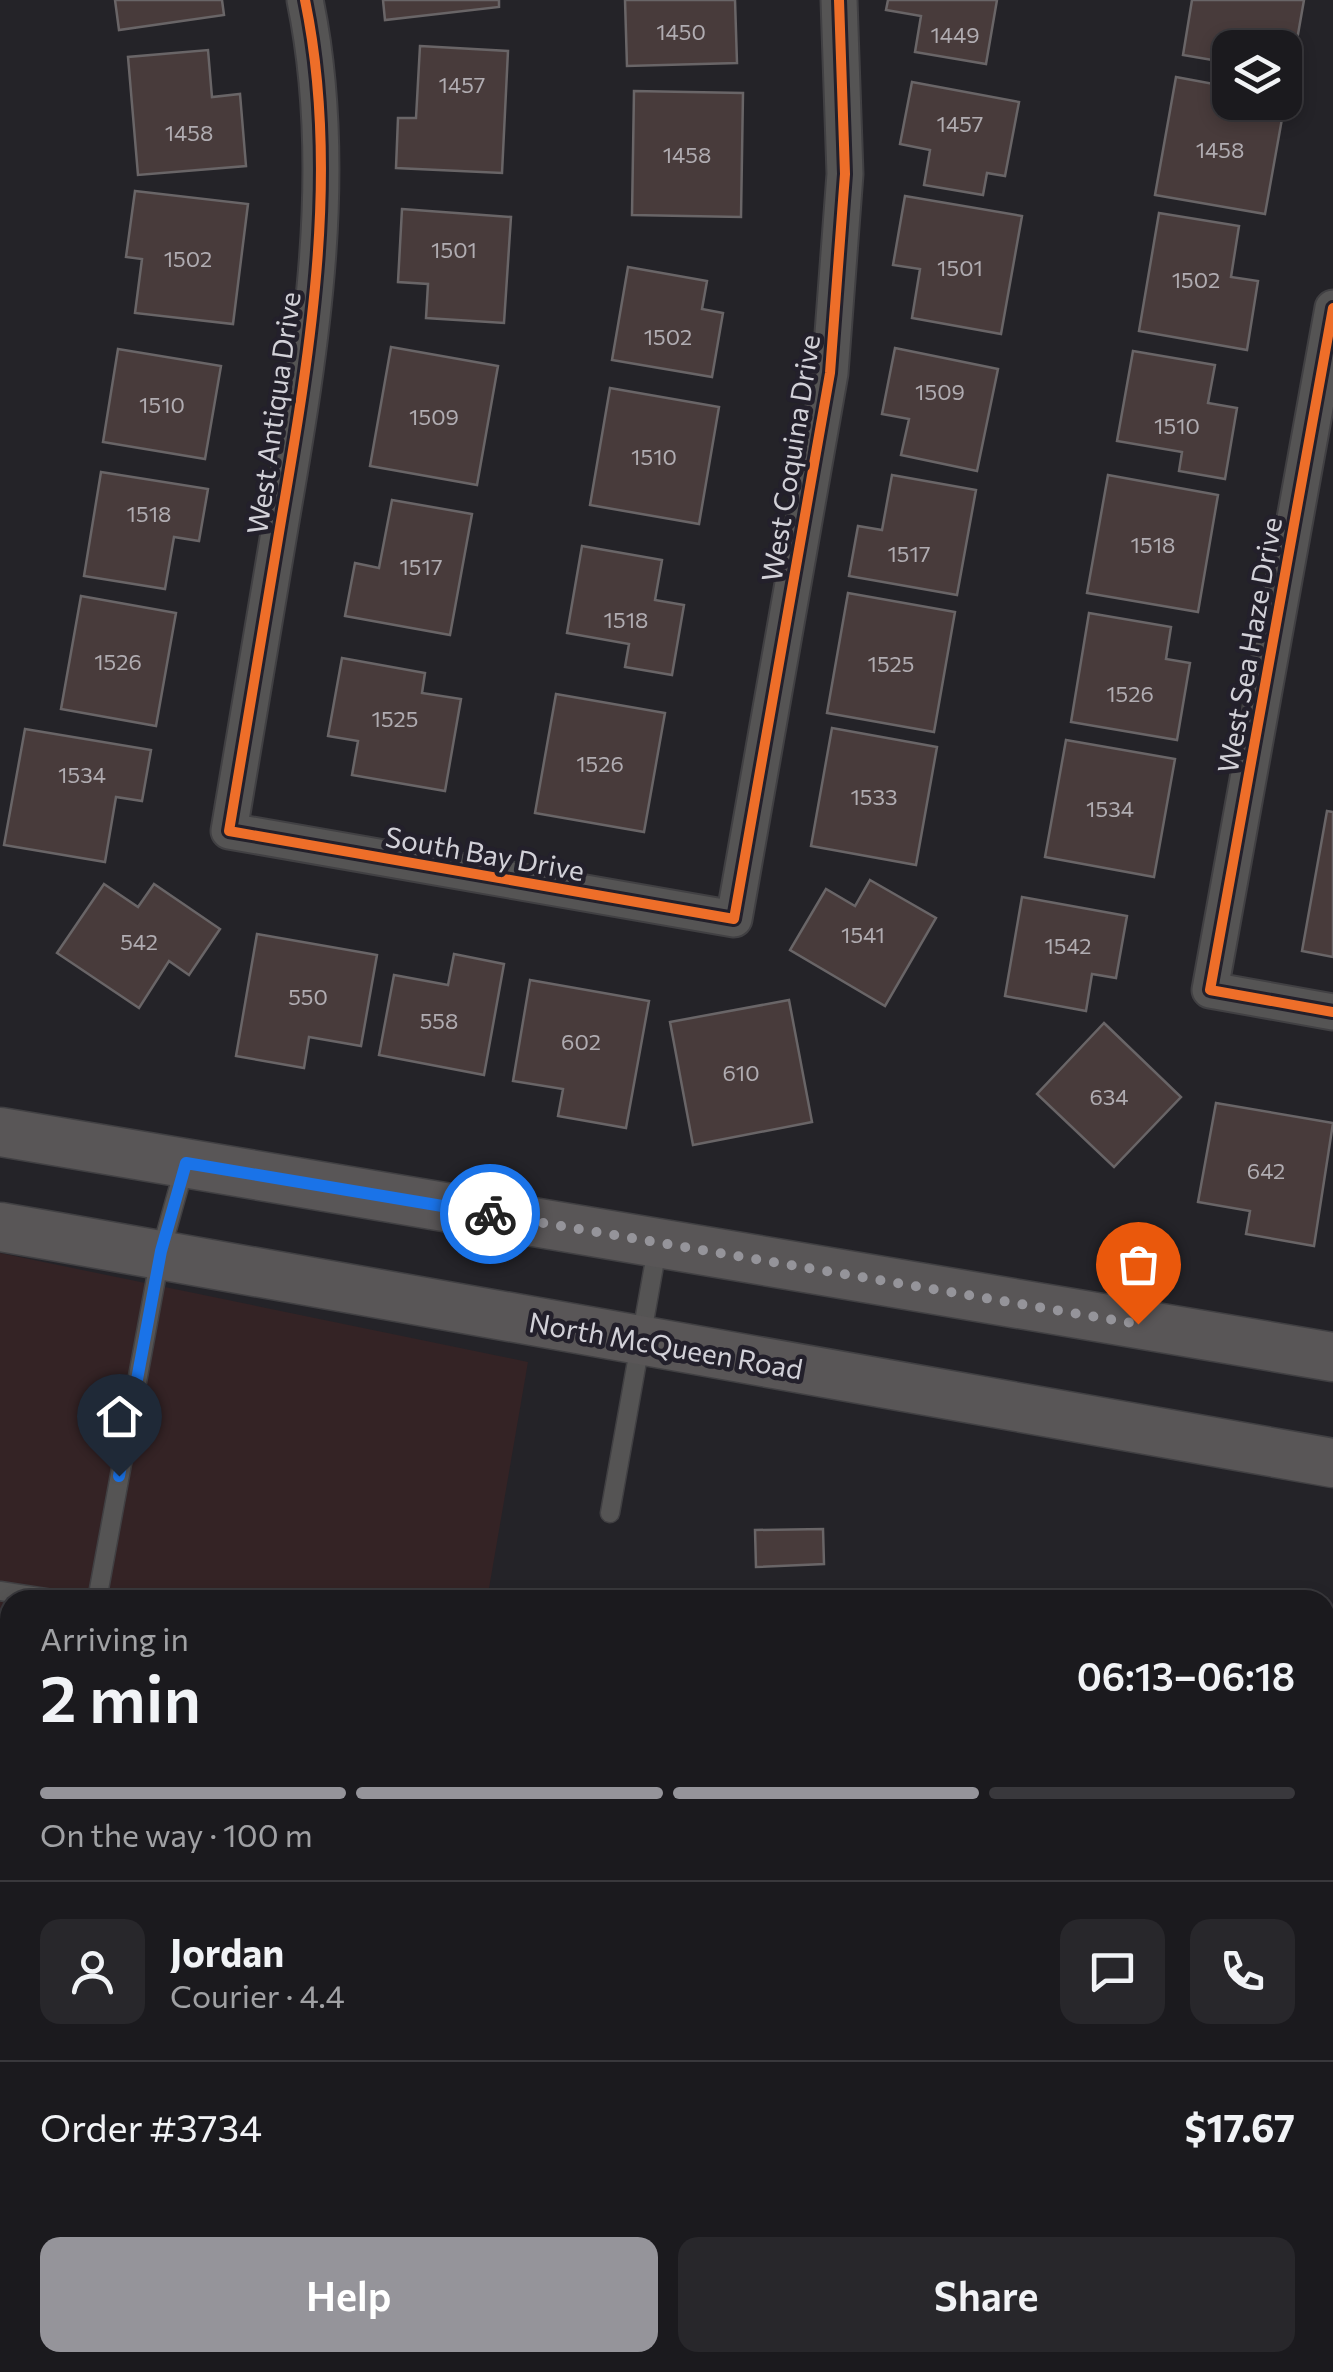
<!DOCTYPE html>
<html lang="en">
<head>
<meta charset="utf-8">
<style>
  body { margin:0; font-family:Commissioner,sans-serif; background:#28272b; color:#f1f3f6; height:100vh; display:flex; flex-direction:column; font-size:38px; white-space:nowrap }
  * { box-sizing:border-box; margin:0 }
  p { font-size:32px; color:#a0a1a4 }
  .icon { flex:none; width:55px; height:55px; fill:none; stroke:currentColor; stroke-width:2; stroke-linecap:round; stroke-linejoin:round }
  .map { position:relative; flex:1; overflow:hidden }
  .sheet { position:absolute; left:0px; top:1590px; width:1335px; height:782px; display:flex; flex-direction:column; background:#1b1a1e; border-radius:30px 30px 0 0; box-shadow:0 5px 15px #0003,0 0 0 2px #39383c }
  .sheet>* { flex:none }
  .buttons { position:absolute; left:1212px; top:30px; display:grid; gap:20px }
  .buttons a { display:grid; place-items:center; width:90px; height:90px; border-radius:20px; background:#1b1a1e; box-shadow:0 5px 15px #0003,0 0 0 2px #39383c; font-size:50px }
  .pin { position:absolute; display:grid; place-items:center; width:85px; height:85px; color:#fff; margin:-102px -42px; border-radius:50% 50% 50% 0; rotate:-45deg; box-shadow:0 0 10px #0007 }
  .pin .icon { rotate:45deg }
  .courier { position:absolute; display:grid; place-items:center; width:100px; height:100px; margin:-50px; border:8px solid #1a73e8; border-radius:50%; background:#fff; color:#222; box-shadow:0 2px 12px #0007 }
  .summary em { font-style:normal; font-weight:600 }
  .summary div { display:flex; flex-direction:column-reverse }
  .summary { display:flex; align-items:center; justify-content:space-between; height:170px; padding:0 40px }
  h1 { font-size:65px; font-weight:600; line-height:75px }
  .bar { display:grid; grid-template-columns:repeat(4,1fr); gap:15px 10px; align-content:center; height:120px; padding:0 40px }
  .bar i { height:12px; border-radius:8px; background:#39383c }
  .bar .on { background:#95949a }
  .bar p { grid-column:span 4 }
  .line { display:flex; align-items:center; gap:25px; padding:0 40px; border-top:2px solid #39383c }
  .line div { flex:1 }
  .round { display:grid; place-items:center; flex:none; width:105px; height:105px; border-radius:20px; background:#28272b }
  .action { display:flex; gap:20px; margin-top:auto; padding:20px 40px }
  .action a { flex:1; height:115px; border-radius:20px; background:#95949a; color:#fff; font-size:40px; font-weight:600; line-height:115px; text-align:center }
  .action a+a { background:#28272b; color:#f1f3f6 }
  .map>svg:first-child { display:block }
</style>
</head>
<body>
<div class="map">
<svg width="1333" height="2372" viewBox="0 0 1333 2372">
  <rect width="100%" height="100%" fill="#242328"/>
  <polygon fill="#342325" points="0,1253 528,1362 487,1600 10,1600 10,2362 357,2363 356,2372 0,2372"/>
  <g fill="#483b3b" stroke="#696567" stroke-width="2.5">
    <polygon points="115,0 222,0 224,15 119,30"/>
    <polygon points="383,0 499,0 499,7 385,20"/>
    <polygon points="625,0 735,0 737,63 627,66"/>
    <polygon points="888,0 997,0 986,64 915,52 921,16 886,10"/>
    <polygon points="1192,0 1304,0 1297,40 1270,36 1268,48 1230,48 1230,63 1183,55"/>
    <polygon points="420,46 508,51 502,173 396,168 398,118 416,118"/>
    <polygon points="208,50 212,97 240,94 246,166 138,175 128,57"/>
    <polygon points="1176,77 1230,87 1230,102 1285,102 1265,214 1155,195"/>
    <polygon points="912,82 1019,102 1005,176 987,173 983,195 924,185 930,150 900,144"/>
    <polygon points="634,91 743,93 741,217 632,215"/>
    <polygon points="135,191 248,204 233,324 135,313 142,259 126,257"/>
    <polygon points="905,196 1022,216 1001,334 912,318 920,269 893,265"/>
    <polygon points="402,209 511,217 504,323 426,318 428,284 398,282"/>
    <polygon points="1159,213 1239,226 1231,277 1258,281 1247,350 1139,331"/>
    <polygon points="628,267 707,281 702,309 723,313 712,377 612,360"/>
    <polygon points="391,347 498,366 477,485 370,466"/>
    <polygon points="895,348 998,369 977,471 901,455 909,419 882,414"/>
    <polygon points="118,349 221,366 205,459 103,442"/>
    <polygon points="1133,351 1215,365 1208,403 1237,408 1225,479 1179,471 1182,452 1117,441"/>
    <polygon points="610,388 719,407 699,524 590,505"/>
    <polygon points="101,472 208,489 199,541 174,537 165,589 84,576"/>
    <polygon points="892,475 976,490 957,595 849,576 858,526 882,530"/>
    <polygon points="1108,475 1218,495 1198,612 1087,593"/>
    <polygon points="392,500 472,514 450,635 345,616 355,563 379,568"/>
    <polygon points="582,546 662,560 655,600 684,605 672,675 625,667 629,644 567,633"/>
    <polygon points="848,593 955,612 934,732 827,713"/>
    <polygon points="81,596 176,613 156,726 61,709"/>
    <polygon points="1089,613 1171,627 1166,659 1190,663 1177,740 1071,722"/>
    <polygon points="342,658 425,673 422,693 461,699 445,791 352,775 358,741 328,736"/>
    <polygon points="556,694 665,713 644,832 535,813"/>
    <polygon points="832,728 937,747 916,865 811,846"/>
    <polygon points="25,729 151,750 142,801 116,797 105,862 4,845"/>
    <polygon points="1066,740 1175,759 1154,877 1045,857"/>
    <polygon points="1327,811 1333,812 1333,957 1302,951"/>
    <polygon points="870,880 936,918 885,1006 790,950 826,889 855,906"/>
    <polygon points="104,884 138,907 154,884 220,929 189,975 169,961 139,1008 57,953"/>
    <polygon points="1022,897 1127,916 1116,978 1092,974 1086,1011 1005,996"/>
    <polygon points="257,934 377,955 361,1046 309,1037 304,1068 236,1056"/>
    <polygon points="454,954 504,964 484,1075 379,1055 394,975 448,985"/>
    <polygon points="530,980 649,1001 626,1128 558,1116 563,1089 513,1081"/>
    <polygon points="789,1000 812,1122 693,1145 670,1022"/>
    <polygon points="1104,1023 1181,1097 1114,1167 1037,1094"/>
    <polygon points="1216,1103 1333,1123 1314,1246 1246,1234 1250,1211 1198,1202"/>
    <polygon points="823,1529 824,1564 756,1567 755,1530"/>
    <polygon points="1333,2244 1333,2288 1325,2286"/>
    <polygon points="369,2362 405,2362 402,2372 383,2372 367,2367"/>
    <polygon points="450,2362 488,2362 485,2372 446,2372"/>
    <polygon points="507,2362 650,2362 649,2372 505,2372"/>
    <polygon points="788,2362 861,2362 858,2372 782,2372"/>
  </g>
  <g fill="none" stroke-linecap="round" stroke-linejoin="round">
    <defs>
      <g id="service">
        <polyline points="610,1513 658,1243"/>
        <polyline points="0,1591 58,1600"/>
        <polyline points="97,1600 161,1251 185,1165"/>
        <polyline points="0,2131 10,2076"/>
        <polyline points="27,2372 29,2362"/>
        <polyline points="322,2372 323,2362"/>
      </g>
      <g id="minor">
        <path d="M305,0C340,169 311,347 282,515C265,620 247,725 229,831L734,919L830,373L845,174L839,0"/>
        <polyline points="1333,308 1210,990 1333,1012"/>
        <polyline points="1325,2052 1333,2033"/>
        <polyline points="1296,2362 1302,2372"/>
      </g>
      <g id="secondary">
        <polyline points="0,1132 1333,1357"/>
        <path d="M0,1227C445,1303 889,1385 1333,1463"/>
      </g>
    </defs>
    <use href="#service" stroke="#414043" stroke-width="21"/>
    <use href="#minor" stroke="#414043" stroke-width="39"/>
    <use href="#secondary" stroke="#414043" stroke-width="51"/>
    <use href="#service" stroke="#555454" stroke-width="18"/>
    <use href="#minor" stroke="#555454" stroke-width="35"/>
    <use href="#secondary" stroke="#595657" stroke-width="48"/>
    <defs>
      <g id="cycleway">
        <path d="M305,0C340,169 311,347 282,515C265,620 247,725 229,831L734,919L830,373L845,174L839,0"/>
        <polyline points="1333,308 1210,990 1333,1012"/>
      </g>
    </defs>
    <use href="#cycleway" stroke="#23202b" stroke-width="16"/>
    <use href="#cycleway" stroke="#ee6e29" stroke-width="10"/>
  </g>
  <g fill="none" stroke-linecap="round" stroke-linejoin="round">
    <polyline stroke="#95949a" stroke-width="10" stroke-dasharray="0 18" points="490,1214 1138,1324"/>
    <polyline stroke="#1a73e8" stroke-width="12" points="119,1476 161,1251 186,1163 490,1214"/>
  </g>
  <g text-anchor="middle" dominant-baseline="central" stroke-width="9" stroke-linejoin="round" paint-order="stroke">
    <g font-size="22" fill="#b0acb1">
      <text x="681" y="31">1450</text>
      <text x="955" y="34">1449</text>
      <text x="462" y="84">1457</text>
      <text x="960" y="123">1457</text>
      <text x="189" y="132">1458</text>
      <text x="1220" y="149">1458</text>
      <text x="687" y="154">1458</text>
      <text x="454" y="249">1501</text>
      <text x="188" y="258">1502</text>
      <text x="960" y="267">1501</text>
      <text x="1196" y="279">1502</text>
      <text x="668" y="336">1502</text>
      <text x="940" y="391">1509</text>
      <text x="162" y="404">1510</text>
      <text x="434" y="416">1509</text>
      <text x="1177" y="425">1510</text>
      <text x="654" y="456">1510</text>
      <text x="149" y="513">1518</text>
      <text x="1153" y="544">1518</text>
      <text x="909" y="553">1517</text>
      <text x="421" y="566">1517</text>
      <text x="626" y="619">1518</text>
      <text x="118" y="661">1526</text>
      <text x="891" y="663">1525</text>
      <text x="1130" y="693">1526</text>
      <text x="395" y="718">1525</text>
      <text x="600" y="763">1526</text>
      <text x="82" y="774">1534</text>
      <text x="874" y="796">1533</text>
      <text x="1110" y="808">1534</text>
      <text x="863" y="934">1541</text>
      <text x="139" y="941">542</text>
      <text x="1068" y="945">1542</text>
      <text x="308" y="996">550</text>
      <text x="439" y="1020">558</text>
      <text x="581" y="1041">602</text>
      <text x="741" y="1072">610</text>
      <text x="1109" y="1096">634</text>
      <text x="1266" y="1170">642</text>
    </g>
    <g font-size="28" fill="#d2d1d8" stroke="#23202b">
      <text transform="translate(273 413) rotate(-82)">West Antiqua Drive</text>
      <text transform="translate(790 458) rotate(-81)">West Coquina Drive</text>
      <text transform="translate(1249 645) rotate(-80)">West Sea Haze Drive</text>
      <text transform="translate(485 853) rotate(10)">South Bay Drive</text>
      <text transform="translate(666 1345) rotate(10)">North McQueen Road</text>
    </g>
  </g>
</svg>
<div class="buttons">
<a><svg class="icon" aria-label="layers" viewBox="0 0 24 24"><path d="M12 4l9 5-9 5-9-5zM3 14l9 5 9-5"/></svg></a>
</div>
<div class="pin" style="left:1138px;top:1324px;background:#ea580c"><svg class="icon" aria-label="bag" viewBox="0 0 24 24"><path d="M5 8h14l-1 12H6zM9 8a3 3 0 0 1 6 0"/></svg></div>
<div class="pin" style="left:119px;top:1476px;background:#1f2937"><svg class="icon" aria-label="home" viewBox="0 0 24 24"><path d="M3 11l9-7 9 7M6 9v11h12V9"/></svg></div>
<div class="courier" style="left:490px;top:1214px"><svg class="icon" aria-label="bike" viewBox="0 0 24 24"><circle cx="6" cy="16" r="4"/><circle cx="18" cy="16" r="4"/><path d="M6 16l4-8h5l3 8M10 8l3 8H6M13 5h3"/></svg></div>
<section class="sheet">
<div class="summary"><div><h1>2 min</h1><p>Arriving in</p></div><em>06:13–06:18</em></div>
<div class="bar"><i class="on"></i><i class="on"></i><i class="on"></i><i></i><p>On the way · 100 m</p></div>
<div class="line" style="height:180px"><a class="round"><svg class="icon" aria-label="person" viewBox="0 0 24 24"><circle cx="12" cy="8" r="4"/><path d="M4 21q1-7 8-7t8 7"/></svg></a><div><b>Jordan</b><p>Courier · 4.4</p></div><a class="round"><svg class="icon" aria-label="chat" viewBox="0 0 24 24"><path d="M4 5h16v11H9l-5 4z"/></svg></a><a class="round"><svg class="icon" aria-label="phone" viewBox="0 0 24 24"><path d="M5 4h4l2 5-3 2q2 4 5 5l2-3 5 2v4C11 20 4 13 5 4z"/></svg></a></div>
<div class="line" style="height:130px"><div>Order #3734</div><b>$17.67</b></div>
<div class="action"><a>Help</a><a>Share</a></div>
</section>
</div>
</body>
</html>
